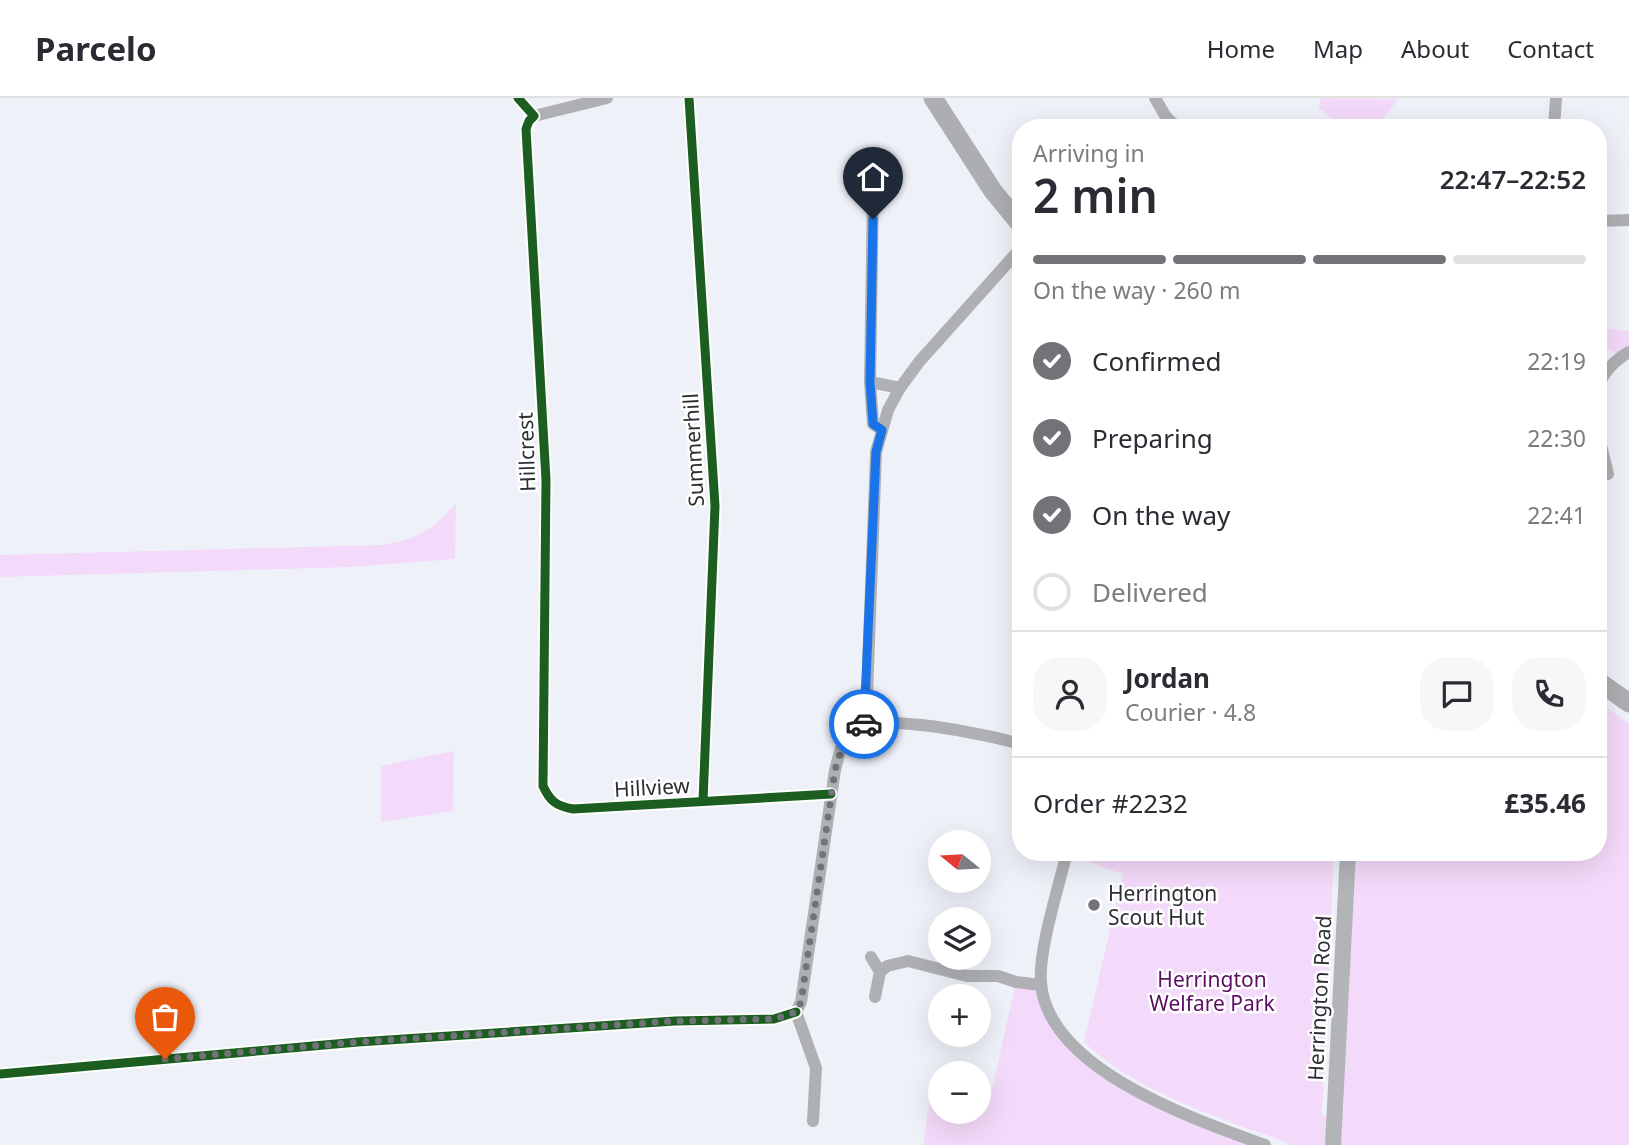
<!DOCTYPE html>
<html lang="en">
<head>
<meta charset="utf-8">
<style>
  body { margin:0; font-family:"Noto Sans",sans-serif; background:#f7f7f7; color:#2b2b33; height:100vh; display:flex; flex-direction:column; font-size:26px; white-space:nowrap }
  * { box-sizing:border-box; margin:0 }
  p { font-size:23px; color:#7c7c81 }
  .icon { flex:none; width:38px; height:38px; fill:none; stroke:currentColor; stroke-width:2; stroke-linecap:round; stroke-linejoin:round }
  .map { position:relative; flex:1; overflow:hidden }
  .side { position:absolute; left:1012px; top:21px; width:595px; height:742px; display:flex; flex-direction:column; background:#fff; border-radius:28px; box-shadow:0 7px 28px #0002 }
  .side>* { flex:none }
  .needle { width:46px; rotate:288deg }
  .controls { position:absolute; left:928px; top:732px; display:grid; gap:14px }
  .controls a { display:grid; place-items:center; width:63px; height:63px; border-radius:50%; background:#fff; box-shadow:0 7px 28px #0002; font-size:35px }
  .pin { position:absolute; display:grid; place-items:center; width:60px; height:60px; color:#fff; margin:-72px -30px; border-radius:50% 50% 50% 0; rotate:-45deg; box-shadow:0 0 7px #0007 }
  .pin .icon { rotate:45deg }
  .courier { position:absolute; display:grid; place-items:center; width:70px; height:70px; margin:-35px; border:5px solid #1a73e8; border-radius:50%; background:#fff; color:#222; box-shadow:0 2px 9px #0007 }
  .headline em { font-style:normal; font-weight:600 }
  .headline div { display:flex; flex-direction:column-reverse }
  .headline { display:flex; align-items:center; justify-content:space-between; height:119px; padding:0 21px }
  h1 { font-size:46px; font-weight:600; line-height:52px }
  .bar { display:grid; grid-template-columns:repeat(4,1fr); gap:10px 7px; align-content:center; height:84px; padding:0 21px }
  .bar i { height:9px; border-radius:5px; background:#e1e1e2 }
  .bar .selected { background:#717378 }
  .bar p { grid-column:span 4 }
  .line { display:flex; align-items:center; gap:18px; padding:0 21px; border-top:2px solid #e1e1e2 }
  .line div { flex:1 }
  .round { display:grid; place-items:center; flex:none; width:74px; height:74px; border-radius:28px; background:#f7f7f7 }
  ol { padding:0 21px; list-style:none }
  li { display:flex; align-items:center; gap:21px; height:77px }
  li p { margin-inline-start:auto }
  li .icon { padding:7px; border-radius:50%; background:#717378; color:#fff; stroke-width:4 }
  li:last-child { color:#7c7c81 }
  li i { width:38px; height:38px; border:4px solid #e1e1e2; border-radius:50% }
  header { display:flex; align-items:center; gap:42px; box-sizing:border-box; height:98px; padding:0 35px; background:#fff; border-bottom:2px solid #e1e1e2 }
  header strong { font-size:33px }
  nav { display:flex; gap:38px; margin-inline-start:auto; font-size:24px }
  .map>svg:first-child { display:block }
</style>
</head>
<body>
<header>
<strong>Parcelo</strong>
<nav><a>Home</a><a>Map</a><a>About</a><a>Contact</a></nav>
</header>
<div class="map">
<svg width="1629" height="1047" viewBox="0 0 1629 1047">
  <rect width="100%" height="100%" fill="#eef1f8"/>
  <g fill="#f4dafa">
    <polygon points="1320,0 1398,1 1376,30 1343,30 1319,10"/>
    <polygon points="1598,230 1629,233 1629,254 1620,259 1613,253 1598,250"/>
    <path d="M456,405L455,461L350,469L0,479V457L383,447C422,439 429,434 456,405Z"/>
    <polygon points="1598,603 1629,626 1629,1047 1340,1047 1356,754 1598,754"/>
    <polygon points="454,653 453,713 381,724 381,668"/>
    <path d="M1074,754H1334L1322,1017L1334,1019L1333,1047H1287L1283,1043C1218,1020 1133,992 1084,944L1123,776L1073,759Z"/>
    <polygon points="1016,884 1041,887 1070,943 1123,986 1267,1047 923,1047 930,1000 940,1001 940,1013 978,1013 978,995 991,996"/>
  </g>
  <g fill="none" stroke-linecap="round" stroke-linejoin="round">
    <g stroke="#aeb0b3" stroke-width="12">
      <path d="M518,0L534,18L529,23L526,31L546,382L543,688C550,703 556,708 573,711L831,696"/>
      <polyline points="689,0 715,408 703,703"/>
      <polyline points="1155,0 1166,19 1178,30"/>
      <polyline points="534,18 607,0"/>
      <polyline points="1554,30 1556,0"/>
      <polyline points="873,94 870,284 873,326 882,332"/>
      <polyline points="1598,123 1629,122"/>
      <polyline points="870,284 900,290"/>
      <path d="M1598,290C1603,274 1614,263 1629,254"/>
      <polyline points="1598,335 1608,376"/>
      <polyline points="866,626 876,354 888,312 900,290 919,264 1020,151"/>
      <path d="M1067,754C1059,788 1038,853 1041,885C1048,972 1196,1022 1265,1047"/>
      <polyline points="871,859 880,874"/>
      <polyline points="875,899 880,874 887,868 908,863 967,878 998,878 1016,884 1041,887"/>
      <path d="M796,914L801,904L835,672C839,658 841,642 853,632C877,613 990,637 1020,646"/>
      <polyline points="796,914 816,970 813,1023"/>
      <polyline points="0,976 358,944 675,923 774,921 796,914"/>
    </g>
    <polyline stroke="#b2b4b7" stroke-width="16" points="1333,1047 1348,754"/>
    <g stroke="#acaeb2" stroke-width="19">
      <polyline points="933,0 993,93 1020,126"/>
      <polyline points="1598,583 1629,605"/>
    </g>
    <defs>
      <g id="cycleway">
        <path d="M518,0L534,18L529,23L526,31L546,382L543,688C550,703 556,708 573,711L831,696"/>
        <polyline points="689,0 715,408 703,703"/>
        <polyline points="0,976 358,944 675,923 774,921 796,914"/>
      </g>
    </defs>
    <use href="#cycleway" stroke="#fff" stroke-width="13"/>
    <use href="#cycleway" stroke="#1b5e20" stroke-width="9"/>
  </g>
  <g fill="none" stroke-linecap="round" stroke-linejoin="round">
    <path stroke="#717378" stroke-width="7" stroke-dasharray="0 12.6" d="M165,961L358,944L675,923L774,921L796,914L801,904L835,672C841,651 845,637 864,626"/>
    <polyline stroke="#1a73e8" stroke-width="9" points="864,626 876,354 882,332 873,326 870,284 873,121"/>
  </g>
  <circle fill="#717378" stroke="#fff" stroke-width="2.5" cx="1094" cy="807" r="7"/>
  <g text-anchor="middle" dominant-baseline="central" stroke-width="5" stroke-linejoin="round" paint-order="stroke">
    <g font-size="21" fill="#2d2f33" stroke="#fff">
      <text transform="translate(693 352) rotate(-93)">Summerhill</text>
      <text transform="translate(526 354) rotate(-92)">Hillcrest</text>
      <text transform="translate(652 689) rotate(-3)">Hillview</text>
      <text transform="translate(1319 900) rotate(-87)">Herrington Road</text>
    </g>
    <g font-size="21" fill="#2d2f33" stroke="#fff" text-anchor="start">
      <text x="1108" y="795">Herrington<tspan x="1108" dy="24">Scout Hut</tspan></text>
    </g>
    <g font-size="21" fill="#5c0d63" stroke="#fff">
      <text x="1212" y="881">Herrington<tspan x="1212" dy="24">Welfare Park</tspan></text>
    </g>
  </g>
</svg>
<div class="controls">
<a><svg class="needle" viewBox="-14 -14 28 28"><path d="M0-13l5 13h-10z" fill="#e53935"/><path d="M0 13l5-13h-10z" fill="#7c7c81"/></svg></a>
<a><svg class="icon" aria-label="layers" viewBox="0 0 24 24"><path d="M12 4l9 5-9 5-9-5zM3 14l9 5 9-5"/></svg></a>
<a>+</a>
<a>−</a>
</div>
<div class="pin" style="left:165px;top:961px;background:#ea580c"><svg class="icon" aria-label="bag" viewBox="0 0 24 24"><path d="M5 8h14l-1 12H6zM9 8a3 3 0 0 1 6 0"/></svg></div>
<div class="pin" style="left:873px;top:121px;background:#1f2937"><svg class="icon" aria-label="home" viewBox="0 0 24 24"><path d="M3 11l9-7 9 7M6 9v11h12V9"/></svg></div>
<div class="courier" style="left:864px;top:626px"><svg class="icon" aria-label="car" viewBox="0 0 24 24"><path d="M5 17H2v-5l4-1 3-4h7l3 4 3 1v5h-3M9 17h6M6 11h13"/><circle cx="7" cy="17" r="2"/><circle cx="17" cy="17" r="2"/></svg></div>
<section class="side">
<div class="headline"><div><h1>2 min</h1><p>Arriving in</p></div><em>22:47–22:52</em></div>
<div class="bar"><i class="selected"></i><i class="selected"></i><i class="selected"></i><i></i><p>On the way · 260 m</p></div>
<ol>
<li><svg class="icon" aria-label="check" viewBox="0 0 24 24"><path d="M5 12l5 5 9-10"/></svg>Confirmed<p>22:19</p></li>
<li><svg class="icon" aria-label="check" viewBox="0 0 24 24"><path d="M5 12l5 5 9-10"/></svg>Preparing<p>22:30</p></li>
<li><svg class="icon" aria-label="check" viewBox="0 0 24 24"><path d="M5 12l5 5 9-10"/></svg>On the way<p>22:41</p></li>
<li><i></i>Delivered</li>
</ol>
<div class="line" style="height:126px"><a class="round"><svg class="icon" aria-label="person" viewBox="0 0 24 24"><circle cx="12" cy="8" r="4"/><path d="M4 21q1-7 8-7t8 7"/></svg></a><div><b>Jordan</b><p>Courier · 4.8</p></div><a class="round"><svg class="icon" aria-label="chat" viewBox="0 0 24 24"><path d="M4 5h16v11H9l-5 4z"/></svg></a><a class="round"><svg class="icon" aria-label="phone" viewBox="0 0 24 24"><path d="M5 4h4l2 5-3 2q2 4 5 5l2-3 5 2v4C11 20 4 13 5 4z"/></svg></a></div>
<div class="line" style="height:91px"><div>Order #2232</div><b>£35.46</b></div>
</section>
</div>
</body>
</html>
